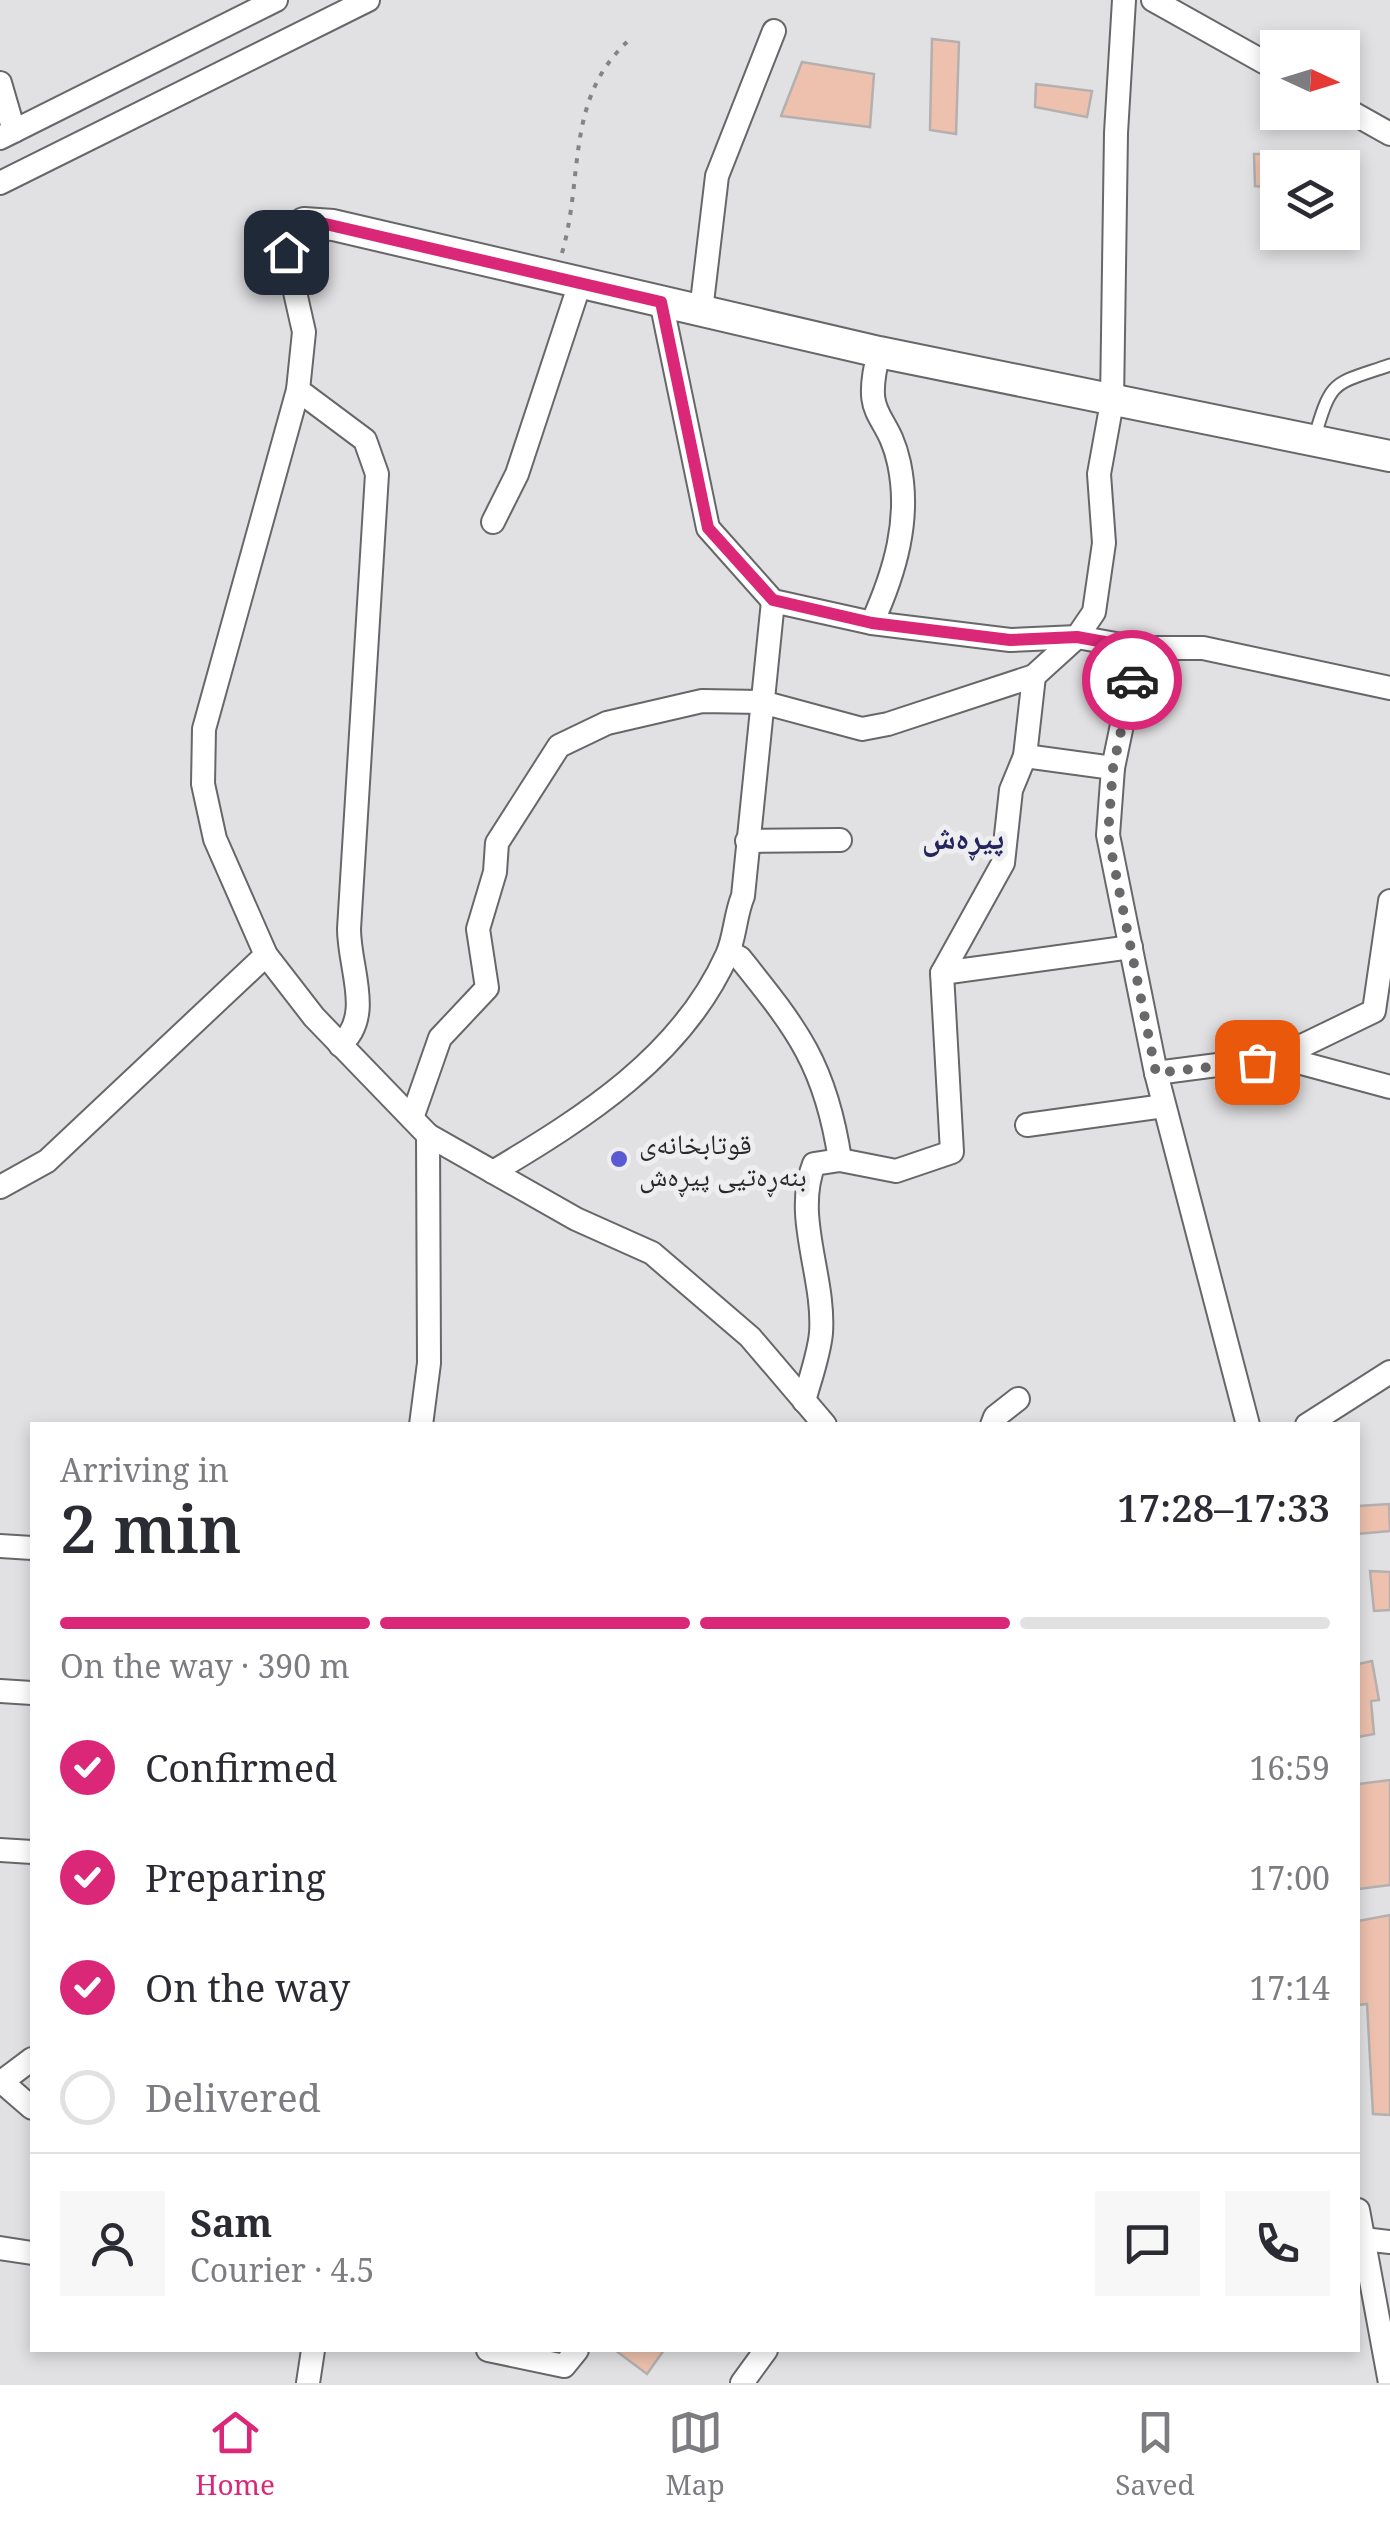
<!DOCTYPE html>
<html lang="en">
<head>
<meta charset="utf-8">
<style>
  body { margin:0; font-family:"Noto Serif","Noto Naskh Arabic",serif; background:#f7f7f7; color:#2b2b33; height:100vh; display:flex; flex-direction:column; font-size:38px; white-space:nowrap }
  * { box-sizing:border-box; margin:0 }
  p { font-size:32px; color:#7c7c81 }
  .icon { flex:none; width:55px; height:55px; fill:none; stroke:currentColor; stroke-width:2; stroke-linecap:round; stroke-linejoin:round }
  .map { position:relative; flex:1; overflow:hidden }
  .drawer { position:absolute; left:30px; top:1422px; width:1330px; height:930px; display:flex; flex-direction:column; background:#fff; border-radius:0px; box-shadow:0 5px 15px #0003 }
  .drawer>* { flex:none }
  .needle { width:65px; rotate:94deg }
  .fabs { position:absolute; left:1260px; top:30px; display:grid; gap:20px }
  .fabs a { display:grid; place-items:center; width:100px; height:100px; border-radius:0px; background:#fff; box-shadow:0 5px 15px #0003; font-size:50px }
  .pin { position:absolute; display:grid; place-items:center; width:85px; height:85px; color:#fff; margin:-42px; border-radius:20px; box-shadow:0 5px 15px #0006 }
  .courier { position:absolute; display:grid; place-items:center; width:100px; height:100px; margin:-50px; border:8px solid #db2777; border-radius:50%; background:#fff; color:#222; box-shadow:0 2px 12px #0007 }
  .overview em { font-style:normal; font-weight:600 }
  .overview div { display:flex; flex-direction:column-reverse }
  .overview { display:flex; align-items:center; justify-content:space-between; height:170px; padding:0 30px }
  h1 { font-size:65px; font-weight:600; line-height:75px }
  .bar { display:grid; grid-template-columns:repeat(4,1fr); gap:15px 10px; align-content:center; height:120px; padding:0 30px }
  .bar i { height:12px; border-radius:8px; background:#e1e1e2 }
  .bar .active { background:#db2777 }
  .bar p { grid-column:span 4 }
  .line { display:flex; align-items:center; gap:25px; padding:0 30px; border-top:2px solid #e1e1e2 }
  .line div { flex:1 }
  .round { display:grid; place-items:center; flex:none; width:105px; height:105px; border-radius:0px; background:#f7f7f7 }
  ol { padding:0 30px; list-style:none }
  li { display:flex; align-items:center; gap:30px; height:110px }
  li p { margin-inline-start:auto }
  li .icon { padding:10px; border-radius:50%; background:#db2777; color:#fff; stroke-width:4 }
  li:last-child { color:#7c7c81 }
  li i { width:55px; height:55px; border:5px solid #e1e1e2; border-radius:50% }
  .dock { display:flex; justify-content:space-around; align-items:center; height:140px; border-top:2px solid #e1e1e2; background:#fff; font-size:28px; color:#7c7c81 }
  .dock a { display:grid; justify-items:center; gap:5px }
  .dock .active { color:#db2777 }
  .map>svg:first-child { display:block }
</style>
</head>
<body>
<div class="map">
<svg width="1390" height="2383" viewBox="0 0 1390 2383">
  <rect width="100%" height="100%" fill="#e1e1e3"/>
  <g fill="#eec1ae" stroke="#b3b0af" stroke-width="2.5">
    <polygon points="932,39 959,42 956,134 930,130"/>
    <polygon points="802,62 874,74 870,127 781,116"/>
    <polygon points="1036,84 1092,91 1087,117 1035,107"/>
    <polygon points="1254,154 1278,154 1278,188 1255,186"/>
    <polygon points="1389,1504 1390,1531 1358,1534 1358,1506"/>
    <polygon points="1370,1571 1390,1572 1390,1610 1374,1611"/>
    <polygon points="1372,1661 1379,1700 1371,1701 1374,1734 1358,1737 1358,1664"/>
    <polygon points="1390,1780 1390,1885 1358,1889 1358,1784"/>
    <polygon points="1390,1915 1390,2115 1373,2114 1367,2004 1358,2005 1358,1921"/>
    <polygon points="615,2350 664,2350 647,2374"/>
  </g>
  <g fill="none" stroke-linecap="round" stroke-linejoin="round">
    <defs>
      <path id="lane" d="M1314,439C1332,378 1332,385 1390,365"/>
      <g id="street">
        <polyline points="1153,0 1278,70"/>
        <polyline points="0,83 14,131"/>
        <polyline points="1342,107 1390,134"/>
        <polyline points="0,138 276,0"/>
        <polyline points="0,183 368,0"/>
        <polyline points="304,223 287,239 286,252 304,332 298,390 204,729 203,784 215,839 266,955 314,1017 428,1135 576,1219 652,1253 750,1337 825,1425"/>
        <polyline points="661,301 708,528 773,601 872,623 1010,640 1077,637 1138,648 1203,648 1390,688"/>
        <polyline points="701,311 717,176 774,31"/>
        <path d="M298,390L365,440L377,474L349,929C349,969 374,1016 340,1045"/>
        <polyline points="493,522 517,474 580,283"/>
        <path d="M872,623C895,572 911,519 899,463C887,408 861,422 879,352"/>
        <polyline points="1034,676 1025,756 1113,768 1108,835 1156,1073 1248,1425"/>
        <polyline points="1113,768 1138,648"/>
        <polyline points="747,841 840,840"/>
        <path d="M729,952L740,958C798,1030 826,1066 840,1160"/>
        <polyline points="942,973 1131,947"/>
        <polyline points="1279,1057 1374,1011 1390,901"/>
        <polyline points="1156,1073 1279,1057 1390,1087"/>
        <polyline points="412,1118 440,1038 487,988 478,929 495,872 497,843 559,746 607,723 702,701 762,702 862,729 888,724 1034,676 1077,637 1094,612 1104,543 1099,474 1112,402 1116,133 1124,0"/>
        <polyline points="1027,1125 1164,1106"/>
        <path d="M493,1172C585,1117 681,1057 727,955C735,938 735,915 743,896L773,601"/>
        <polyline points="0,1187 47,1161 266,955"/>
        <path d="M804,1401C810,1379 819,1355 821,1333C825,1276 793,1217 814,1164L840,1160L896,1171L952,1152L942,973L1003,863L1011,790L1025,756"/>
        <polyline points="421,1425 429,1363 428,1135"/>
        <polyline points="992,1425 995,1417 1018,1399"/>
        <polyline points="1307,1425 1390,1372"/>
        <polyline points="0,1546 32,1548"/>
        <polyline points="0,1691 32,1693"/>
        <polyline points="0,1850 32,1852"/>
        <polyline points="2,2082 32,2108"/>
        <polyline points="0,2083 32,2059"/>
        <polyline points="1358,2210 1390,2383"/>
        <polyline points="1363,2239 1390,2242"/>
        <polyline points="0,2248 32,2253"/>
        <polyline points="488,2350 564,2366 577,2350"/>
        <polyline points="308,2383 313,2350"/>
        <polyline points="742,2383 766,2350"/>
      </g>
      <polyline id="secondary" points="304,223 333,225 879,352 1390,456"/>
    </defs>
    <use href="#lane" stroke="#676769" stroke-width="15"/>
    <use href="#street" stroke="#676769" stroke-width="26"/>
    <use href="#secondary" stroke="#676769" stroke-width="34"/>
    <path stroke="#848485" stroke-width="4" stroke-dasharray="5 8" stroke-linecap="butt" d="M562,253C584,177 565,100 627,42"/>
    <use href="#lane" stroke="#fff" stroke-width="11"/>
    <use href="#street" stroke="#fff" stroke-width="22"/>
    <use href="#secondary" stroke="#fff" stroke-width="30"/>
  </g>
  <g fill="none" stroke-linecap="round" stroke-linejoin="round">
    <polyline stroke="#69696b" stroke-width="10" stroke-dasharray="0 18" points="1132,680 1113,768 1108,835 1156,1073 1257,1062"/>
    <polyline stroke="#db2777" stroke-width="12" points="286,252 294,228 317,222 661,302 708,528 773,600 872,623 1010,640 1077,637 1138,648 1132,680"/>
  </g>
  <circle fill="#5a5bd3" stroke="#eeeef0" stroke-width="4" cx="619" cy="1159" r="10"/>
  <g text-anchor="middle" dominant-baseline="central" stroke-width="10" stroke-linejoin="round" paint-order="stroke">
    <g font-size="28" fill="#29292a" stroke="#eeeef0" text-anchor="start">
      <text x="639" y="1143">قوتابخانەی<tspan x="639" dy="32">بنەڕەتیی پیڕەش</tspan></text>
    </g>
    <g font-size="32" font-weight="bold" fill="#24255e" stroke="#eeeef0">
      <text x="963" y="836">پیڕەش</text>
    </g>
  </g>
</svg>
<div class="fabs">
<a><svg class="needle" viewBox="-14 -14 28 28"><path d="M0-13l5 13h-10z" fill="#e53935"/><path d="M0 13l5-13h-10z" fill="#7c7c81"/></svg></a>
<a><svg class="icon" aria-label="layers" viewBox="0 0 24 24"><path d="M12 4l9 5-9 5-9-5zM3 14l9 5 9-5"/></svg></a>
</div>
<div class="pin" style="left:1257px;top:1062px;background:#ea580c"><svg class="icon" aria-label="bag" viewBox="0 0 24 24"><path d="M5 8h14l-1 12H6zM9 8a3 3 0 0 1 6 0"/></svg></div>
<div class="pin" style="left:286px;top:252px;background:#1f2937"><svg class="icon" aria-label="home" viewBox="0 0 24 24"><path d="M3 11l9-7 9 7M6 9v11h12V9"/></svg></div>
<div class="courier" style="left:1132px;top:680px"><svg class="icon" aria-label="car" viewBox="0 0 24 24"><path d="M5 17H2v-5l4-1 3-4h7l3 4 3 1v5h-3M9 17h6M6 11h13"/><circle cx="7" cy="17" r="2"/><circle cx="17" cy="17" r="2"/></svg></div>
<section class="drawer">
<div class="overview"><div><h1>2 min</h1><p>Arriving in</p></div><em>17:28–17:33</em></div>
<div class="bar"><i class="active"></i><i class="active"></i><i class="active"></i><i></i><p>On the way · 390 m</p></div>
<ol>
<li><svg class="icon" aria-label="check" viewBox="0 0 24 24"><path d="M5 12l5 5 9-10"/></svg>Confirmed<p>16:59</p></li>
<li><svg class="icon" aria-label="check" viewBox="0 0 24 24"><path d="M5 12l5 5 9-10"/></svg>Preparing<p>17:00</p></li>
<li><svg class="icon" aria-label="check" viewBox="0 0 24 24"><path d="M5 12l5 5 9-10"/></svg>On the way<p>17:14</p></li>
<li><i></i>Delivered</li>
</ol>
<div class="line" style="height:180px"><a class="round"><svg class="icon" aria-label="person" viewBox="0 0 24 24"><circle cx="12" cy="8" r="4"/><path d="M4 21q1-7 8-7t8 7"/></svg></a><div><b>Sam</b><p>Courier · 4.5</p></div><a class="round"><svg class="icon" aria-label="chat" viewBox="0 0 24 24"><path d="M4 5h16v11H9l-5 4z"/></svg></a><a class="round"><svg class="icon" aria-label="phone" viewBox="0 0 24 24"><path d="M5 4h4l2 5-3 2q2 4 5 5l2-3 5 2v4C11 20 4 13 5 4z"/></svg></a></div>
</section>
</div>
<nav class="dock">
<a class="active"><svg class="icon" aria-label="home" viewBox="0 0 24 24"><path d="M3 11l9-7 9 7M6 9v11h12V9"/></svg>Home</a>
<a><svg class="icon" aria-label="map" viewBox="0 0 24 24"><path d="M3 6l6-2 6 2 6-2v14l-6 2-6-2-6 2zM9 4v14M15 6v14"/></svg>Map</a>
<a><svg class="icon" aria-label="saved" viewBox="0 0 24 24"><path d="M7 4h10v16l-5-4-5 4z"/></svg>Saved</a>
</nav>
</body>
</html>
